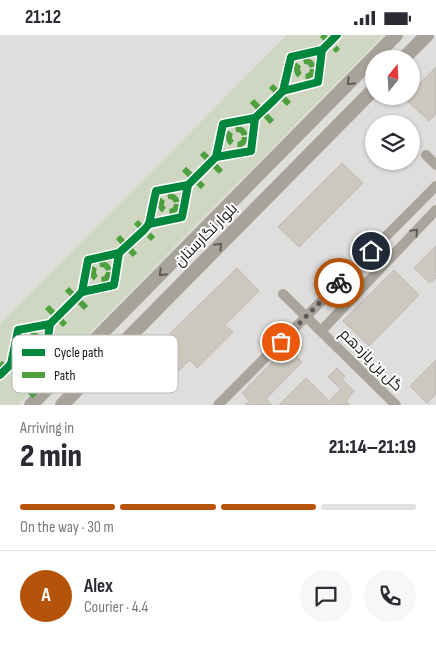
<!DOCTYPE html>
<html lang="en">
<head>
<meta charset="utf-8">
<style>
  body { margin:0; font-family:"Sofia Sans Condensed",Cairo,sans-serif; background:#f7f7f7; color:#2b2b33; height:100vh; display:flex; flex-direction:column; font-size:19px; white-space:nowrap }
  * { box-sizing:border-box; margin:0 }
  p { font-size:16px; color:#7c7c81 }
  .icon { flex:none; width:28px; height:28px; fill:none; stroke:currentColor; stroke-width:2; stroke-linecap:round; stroke-linejoin:round }
  .map { position:relative; height:370px; overflow:hidden }
  .panel { display:flex; flex-direction:column; background:#fff; flex:1 }
  .panel>* { flex:none }
  .needle { width:32px; rotate:18deg }
  .buttons { position:absolute; left:365px; top:15px; display:grid; gap:10px }
  .buttons a { display:grid; place-items:center; width:55px; height:55px; border-radius:50%; background:#fff; box-shadow:0 1px 4px #0004; font-size:25px }
  .pin { position:absolute; display:grid; place-items:center; width:42px; height:42px; color:#fff; margin:-21px; border:2px solid #fff; border-radius:50%; box-shadow:0 1px 5px #0007 }
  .courier { position:absolute; display:grid; place-items:center; width:50px; height:50px; margin:-25px; border:4px solid #b45309; border-radius:50%; background:#fff; color:#222; box-shadow:0 1px 6px #0007 }
  .summary em { font-style:normal; font-weight:800 }
  .summary div { display:flex; flex-direction:column-reverse }
  .summary { display:flex; align-items:center; justify-content:space-between; height:85px; padding:0 20px }
  h1 { font-size:32px; font-weight:800; line-height:38px }
  .bar { display:grid; grid-template-columns:repeat(4,1fr); gap:8px 5px; align-content:center; height:60px; padding:0 20px }
  .bar i { height:6px; border-radius:4px; background:#e1e1e2 }
  .bar .selected { background:#b45309 }
  .bar p { grid-column:span 4 }
  .line { display:flex; align-items:center; gap:12px; padding:0 20px; border-top:1px solid #e1e1e2 }
  .line div { flex:1 }
  .round { display:grid; place-items:center; flex:none; width:52px; height:52px; border-radius:26px; background:#f7f7f7 }
  .status { display:flex; justify-content:space-between; align-items:center; height:35px; padding:0 25px; background:#fff; direction:ltr }
  .status svg { height:14px; fill:currentColor }
  .map>svg:first-child { display:block }
</style>
</head>
<body>
<div class="status"><b>21:12</b><svg viewBox="0 0 49 12"><path d="M0 12V9h3v3zM5 12V6h3v6zM10 12V3h3v9zM15 12V0h3v12zM26 1h20v11H26zM47 4h2v5h-2z"/></svg></div>
<div class="map">
<svg width="436" height="370" viewBox="0 0 436 370">
  <rect width="100%" height="100%" fill="#dfdedc"/>
  <polygon fill="#cfd7c2" points="287,0 384,0 18,370 0,370 0,289"/>
  <g fill="#ccc8be" stroke="#bbbab9">
    <polygon points="436,32 436,79 429,86 405,64 407,61 411,61 411,57"/>
    <polygon points="342,128 363,148 299,212 278,192"/>
    <polygon points="436,211 436,243 430,248 414,233"/>
    <polygon points="329,230 336,236 324,248 318,241"/>
    <polygon points="237,233 259,256 225,290 233,297 197,333 190,325 169,345 146,322"/>
    <polygon points="394,235 419,260 369,311 343,286"/>
    <polygon points="287,312 302,327 266,364 272,370 245,370 249,366 242,358"/>
    <polygon points="361,312 369,320 363,325 356,317"/>
    <polygon points="436,325 436,359 427,368 410,351"/>
    <polygon points="337,333 345,341 342,344 354,356 346,366 350,370 279,370 306,343 329,366 341,354 328,342"/>
  </g>
  <g fill="none" stroke-linecap="round" stroke-linejoin="round">
    <g stroke="#a9a59c" stroke-width="10">
      <polyline points="426,120 436,130"/>
      <polyline points="283,259 396,370"/>
      <polyline points="321,296 436,175"/>
      <polyline points="218,370 436,151"/>
    </g>
    <g stroke="#a8a39a" stroke-width="14">
      <polyline points="403,24 427,0"/>
      <polyline points="31,370 396,0"/>
      <polyline points="62,370 374,54"/>
    </g>
    <g stroke="#4ea03f" stroke-width="6" stroke-dasharray="12 6" stroke-linecap="butt">
      <polyline points="322,0 338,16"/>
      <circle cx="305" cy="34" r="8"/>
      <polyline points="271,51 289,69"/>
      <polyline points="252,66 272,87"/>
      <circle cx="237" cy="102" r="8"/>
      <polyline points="202,118 221,137"/>
      <polyline points="184,134 203,152"/>
      <circle cx="169" cy="169" r="8"/>
      <polyline points="136,187 153,204"/>
      <polyline points="118,202 135,220"/>
      <circle cx="101" cy="237" r="8"/>
      <polyline points="67,254 86,273"/>
      <polyline points="47,272 65,290"/>
      <circle cx="32" cy="308" r="8"/>
      <polyline points="0,328 38,364"/>
    </g>
    <defs>
      <g id="cycleway">
        <polyline points="283,56 318,47 322,15"/>
        <polyline points="216,122 251,116 255,83"/>
        <polyline points="149,189 182,182 188,150"/>
        <polyline points="82,257 114,250 119,218"/>
        <polyline points="11,329 45,322 50,289"/>
        <polyline points="0,340 11,329 18,295 50,289 82,257 88,225 119,218 144,195 149,189 156,156 188,150 216,122 223,89 255,83 274,65 283,56 291,22 322,15 337,0"/>
      </g>
    </defs>
    <use href="#cycleway" stroke="#fff" stroke-width="11"/>
    <use href="#cycleway" stroke="#00873e" stroke-width="8"/>
  </g>
  <defs><path id="oneway-chevron" d="M-2-3.5L2.5 0L-2 3.5" fill="none" stroke-width="1.6" stroke-linecap="round" stroke-linejoin="round" transform="scale(1.25)"/></defs>
  <g stroke="#5e5c56">
    <use href="#oneway-chevron" transform="translate(350 47) rotate(135)"/>
    <use href="#oneway-chevron" transform="translate(219 211) rotate(-45)"/>
    <use href="#oneway-chevron" transform="translate(162 238) rotate(135)"/>
  </g>
  <use stroke="#5f5d58" href="#oneway-chevron" transform="translate(415 197) rotate(-46)"/>
  <g fill="none" stroke-linecap="round" stroke-linejoin="round">
    <polyline stroke="#5c5b59" stroke-width="5" stroke-dasharray="0 9" points="281,307 339,248"/>
    <polyline stroke="#b45309" stroke-width="6" points="339,248 371,216"/>
  </g>
  <g text-anchor="middle" dominant-baseline="central" stroke-width="4" stroke-linejoin="round" paint-order="stroke">
    <g font-size="15" fill="#151513" stroke="#fff">
      <text transform="translate(206 200) rotate(-45)">بلوار نگارستان</text>
      <text transform="translate(371 325) rotate(45)">گل بن یازدهم</text>
    </g>
  </g>
  <rect x="12" y="300" width="166" height="58" rx="8" fill="#fff" stroke="#b9b9b8" stroke-width="1"/>
  <rect x="22" y="314" width="23" height="7" fill="#00873e"/>
  <rect x="22" y="337" width="23" height="6" fill="#4ea03f"/>
  <g font-size="14" fill="#151513">
    <text x="54" y="322">Cycle path</text>
    <text x="54" y="345">Path</text>
  </g>
</svg>
<div class="buttons">
<a><svg class="needle" viewBox="-14 -14 28 28"><path d="M0-13l5 13h-10z" fill="#e53935"/><path d="M0 13l5-13h-10z" fill="#7c7c81"/></svg></a>
<a><svg class="icon" aria-label="layers" viewBox="0 0 24 24"><path d="M12 4l9 5-9 5-9-5zM3 14l9 5 9-5"/></svg></a>
</div>
<div class="pin" style="left:281px;top:307px;background:#ea580c"><svg class="icon" aria-label="bag" viewBox="0 0 24 24"><path d="M5 8h14l-1 12H6zM9 8a3 3 0 0 1 6 0"/></svg></div>
<div class="pin" style="left:371px;top:216px;background:#1f2937"><svg class="icon" aria-label="home" viewBox="0 0 24 24"><path d="M3 11l9-7 9 7M6 9v11h12V9"/></svg></div>
<div class="courier" style="left:339px;top:248px"><svg class="icon" aria-label="bike" viewBox="0 0 24 24"><circle cx="6" cy="16" r="4"/><circle cx="18" cy="16" r="4"/><path d="M6 16l4-8h5l3 8M10 8l3 8H6M13 5h3"/></svg></div>
</div>
<section class="panel">
<div class="summary"><div><h1>2 min</h1><p>Arriving in</p></div><em>21:14–21:19</em></div>
<div class="bar"><i class="selected"></i><i class="selected"></i><i class="selected"></i><i></i><p>On the way · 30 m</p></div>
<div class="line" style="height:90px"><b class="round" style="background:#b45309;color:#fff">A</b><div><b>Alex</b><p>Courier · 4.4</p></div><a class="round"><svg class="icon" aria-label="chat" viewBox="0 0 24 24"><path d="M4 5h16v11H9l-5 4z"/></svg></a><a class="round"><svg class="icon" aria-label="phone" viewBox="0 0 24 24"><path d="M5 4h4l2 5-3 2q2 4 5 5l2-3 5 2v4C11 20 4 13 5 4z"/></svg></a></div>
</section>
</body>
</html>
